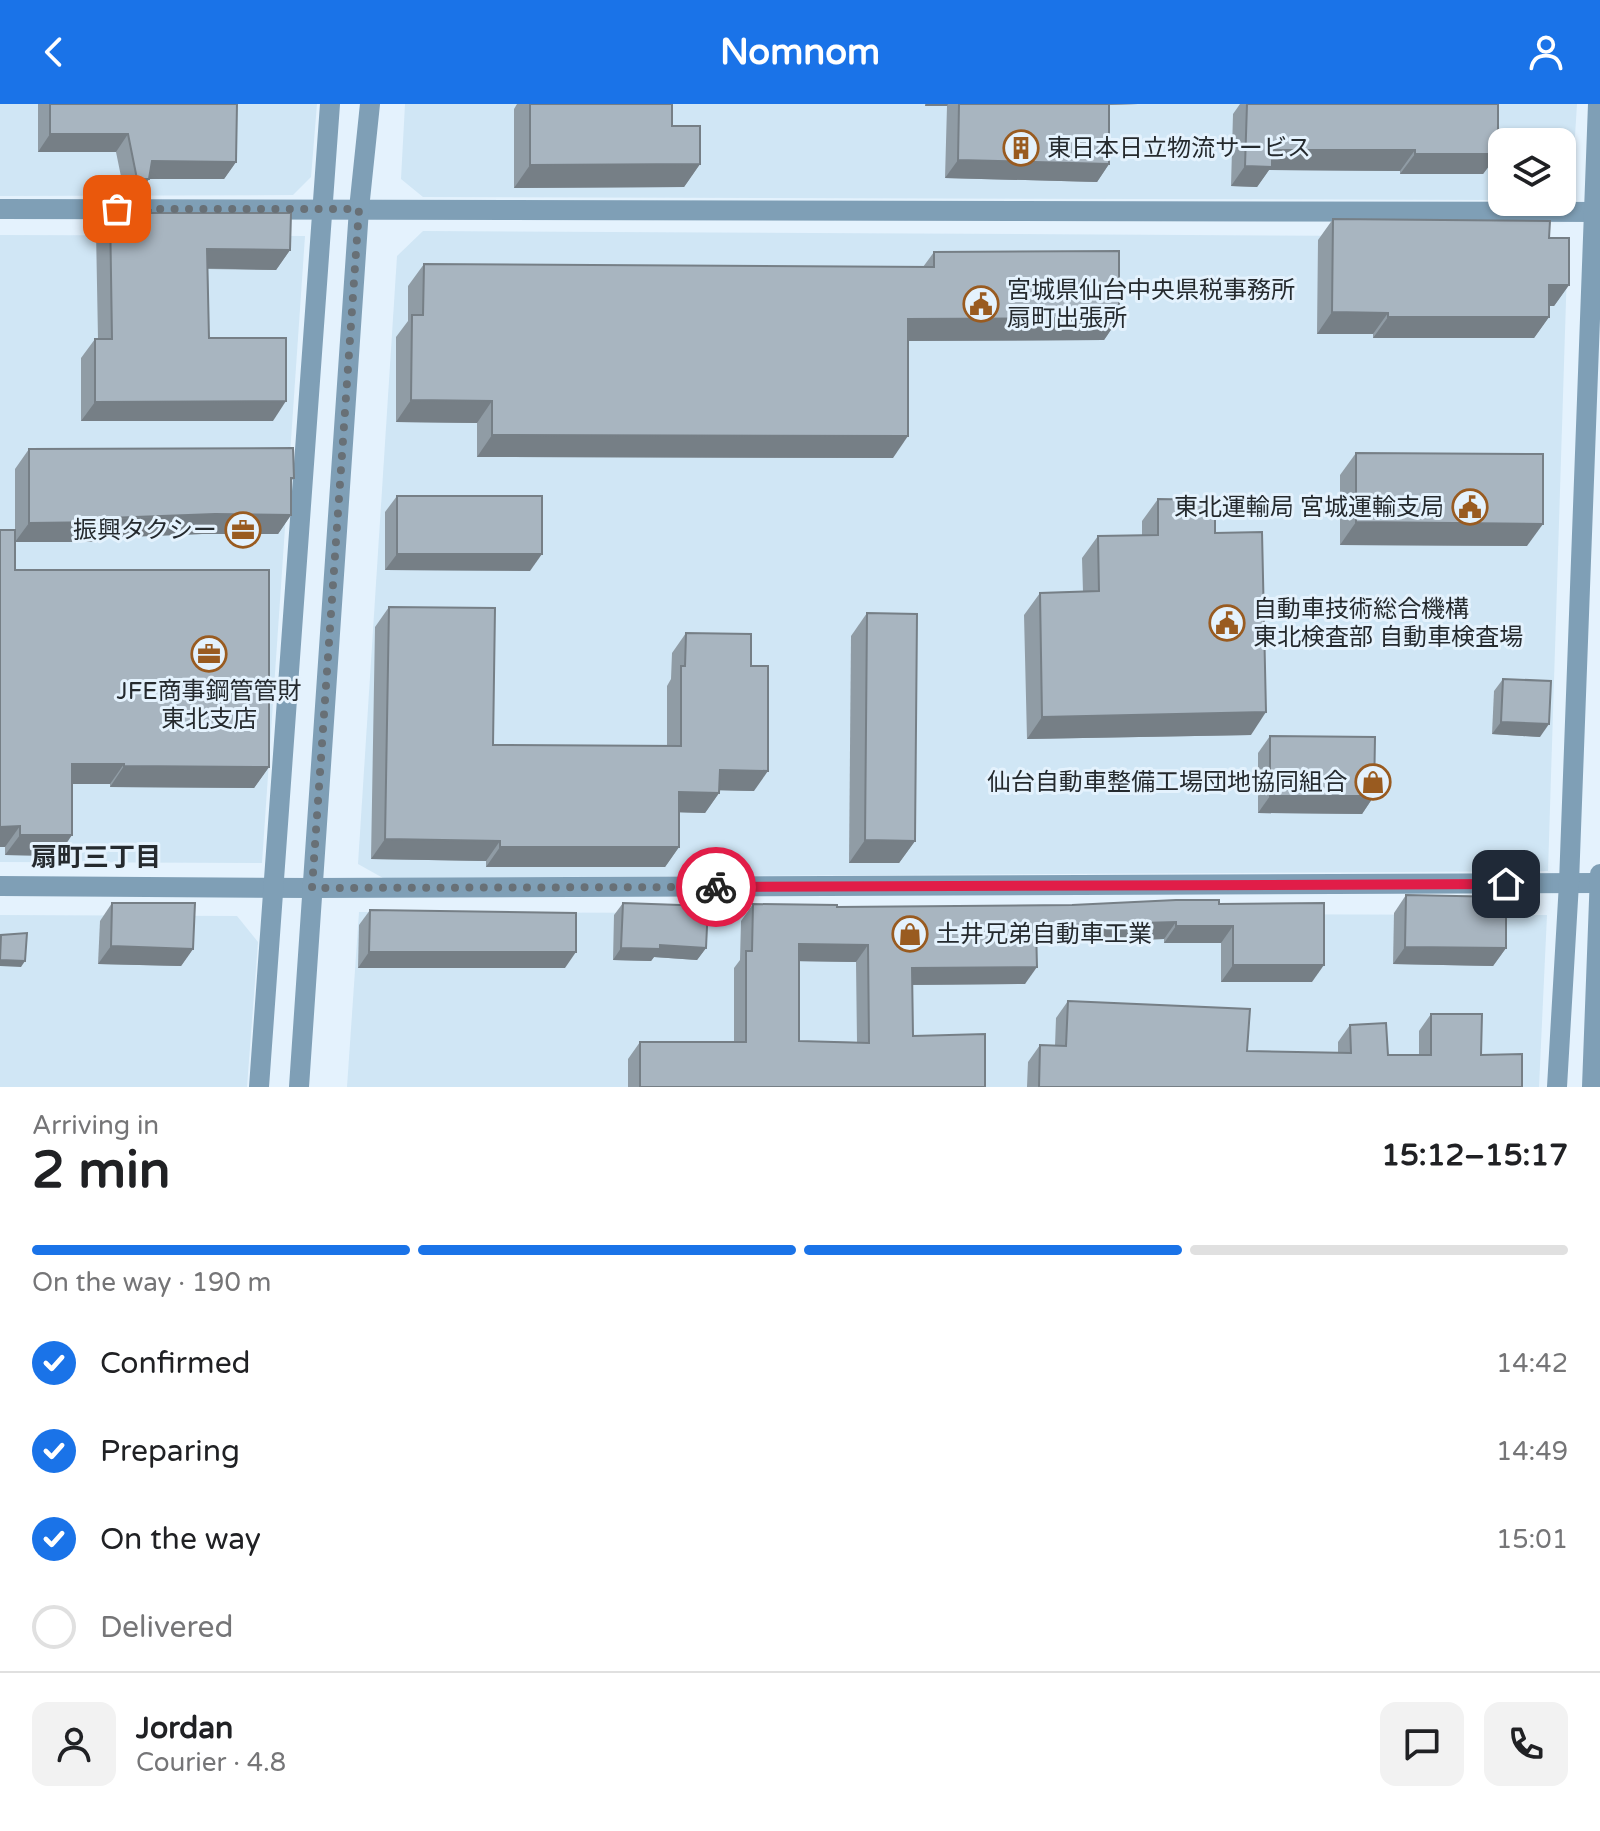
<!DOCTYPE html>
<html lang="en">
<head>
<meta charset="utf-8">
<style>
  body { margin:0; font-family:"Varela Round","Noto Sans JP",sans-serif; background:#f2f2f2; color:#202124; height:100vh; display:flex; flex-direction:column; font-size:30px; white-space:nowrap }
  * { box-sizing:border-box; margin:0 }
  p { font-size:26px; color:#757577 }
  .icon { flex:none; width:44px; height:44px; fill:none; stroke:currentColor; stroke-width:2; stroke-linecap:round; stroke-linejoin:round }
  .map { position:relative; height:983px; overflow:hidden }
  .side { display:flex; flex-direction:column; background:#fff; flex:1 }
  .side>* { flex:none }
  .controls { position:absolute; left:1488px; top:24px; display:grid; gap:16px }
  .controls a { display:grid; place-items:center; width:88px; height:88px; border-radius:16px; background:#fff; box-shadow:0 2px 6px #0004; font-size:40px }
  .pin { position:absolute; display:grid; place-items:center; width:68px; height:68px; color:#fff; margin:-34px; border-radius:16px; box-shadow:0 4px 12px #0006 }
  .courier { position:absolute; display:grid; place-items:center; width:80px; height:80px; margin:-40px; border:6px solid #e11d48; border-radius:50%; background:#fff; color:#222; box-shadow:0 2px 10px #0007 }
  .overview em { font-style:normal; font-weight:800 }
  .overview div { display:flex; flex-direction:column-reverse }
  .overview { display:flex; align-items:center; justify-content:space-between; height:136px; padding:0 32px }
  h1 { font-size:52px; font-weight:800; line-height:60px }
  .bar { display:grid; grid-template-columns:repeat(4,1fr); gap:12px 8px; align-content:center; height:96px; padding:0 32px }
  .bar i { height:10px; border-radius:6px; background:#e0e0e0 }
  .bar .active { background:#1a73e8 }
  .bar p { grid-column:span 4 }
  .line { display:flex; align-items:center; gap:20px; padding:0 32px; border-top:2px solid #e0e0e0 }
  .line div { flex:1 }
  .round { display:grid; place-items:center; flex:none; width:84px; height:84px; border-radius:16px; background:#f2f2f2 }
  ol { padding:0 32px; list-style:none }
  li { display:flex; align-items:center; gap:24px; height:88px }
  li p { margin-inline-start:auto }
  li .icon { padding:8px; border-radius:50%; background:#1a73e8; color:#fff; stroke-width:4 }
  li:last-child { color:#757577 }
  li i { width:44px; height:44px; border:4px solid #e0e0e0; border-radius:50% }
  header { display:flex; justify-content:space-between; align-items:center; height:104px; padding:0 32px; background:#1a73e8; color:#fff; font-size:36px; font-weight:800 }
  .map>svg:first-child { display:block }
</style>
</head>
<body>
<header><svg class="icon" aria-label="back" viewBox="0 0 24 24"><path d="M15 5l-7 7 7 7"/></svg>Nomnom<svg class="icon" aria-label="person" viewBox="0 0 24 24"><circle cx="12" cy="8" r="4"/><path d="M4 21q1-7 8-7t8 7"/></svg></header>
<div class="map">
<svg width="1600" height="983" viewBox="0 0 1600 983">
  <rect width="100%" height="100%" fill="#e4f2fd"/>
  <g fill="#d0e6f5">
    <polygon points="0,0 317,0 311,73 293,91 0,92"/>
    <polygon points="405,0 1577,0 1571,96 1562,96 1562,38 1502,38 1502,96 423,93 401,75"/>
    <polygon points="423,127 1568,133 1548,767 383,774 358,760 397,152"/>
    <polygon points="0,131 305,132 262,759 0,758"/>
    <polygon points="359,808 1547,811 1539,983 347,983"/>
    <polygon points="0,811 237,812 258,838 247,983 0,983"/>
  </g>
  <g fill="none" stroke-linecap="round" stroke-linejoin="round">
    <g stroke="#7f9fb6" stroke-width="20">
      <polyline points="0,105 1600,108"/>
      <polyline points="0,782 312,784 1600,779"/>
      <polyline points="259,983 330,0"/>
      <polyline points="299,983 359,105 370,0"/>
      <polyline points="1557,983 1569,779 1598,0"/>
      <polyline points="1592,983 1600,770"/>
    </g>
  </g>
  <g fill="#909ca5" fill-rule="evenodd">
    <polygon points="38,0 237,0 236,58 224,75 149,75 137,92 125,92 116,48 38,48"/>
    <polygon points="517,0 672,0 672,22 700,60 684,83 514,84 514,5"/>
    <polygon points="925,0 1138,0 1109,1 1109,60 1097,78 945,74 947,2 925,2"/>
    <polygon points="1240,0 1498,0 1498,50 1483,70 1400,70 1400,67 1269,66 1257,83 1231,82 1233,10"/>
    <polygon points="110,106 151,109 290,146 276,166 208,165 209,234 273,317 81,317 81,254 95,235 98,235 96,126"/>
    <polygon points="1333,115 1549,134 1569,181 1554,202 1549,202 1549,213 1534,234 1373,234 1373,230 1317,230 1318,136"/>
    <polygon points="934,148 1119,214 1104,236 908,237 893,354 477,353 477,319 396,318 396,233 408,217 408,182 424,160 923,163"/>
    <polygon points="29,345 294,374 291,377 291,411 278,430 202,430 98,434 96,438 15,438 15,466 269,663 254,684 110,683 110,680 72,680 58,752 5,751 5,743 0,743 0,426 15,426 15,365"/>
    <polygon points="1356,349 1527,442 1340,441 1340,371"/>
    <polygon points="397,392 530,467 385,466 385,408"/>
    <polygon points="1158,395 1215,429 1251,631 1027,635 1024,511 1040,489 1083,488 1082,454 1098,432 1142,431 1142,417"/>
    <polygon points="389,503 493,641 667,642 667,582 671,575 672,549 686,529 751,562 754,687 719,686 719,689 705,709 679,708 679,743 665,763 486,763 486,757 371,755 375,523"/>
    <polygon points="867,509 915,737 899,759 849,759 851,532"/>
    <polygon points="1503,575 1540,633 1492,630 1494,587"/>
    <polygon points="1270,632 1374,692 1362,710 1258,709 1258,649"/>
    <polygon points="1406,791 1506,844 1493,862 1393,860 1394,809"/>
    <polygon points="112,799 193,845 181,862 98,860 100,817"/>
    <polygon points="623,799 706,844 697,856 654,853 651,857 613,856 614,811"/>
    <path d="M753,800L837,803L1219,800L1312,878H1221V839H1164V835L1037,839L1025,880L912,881L913,932L985,983H628V955L640,938H734V864L740,856L741,817ZM799,857L856,858L857,938L799,937Z"/>
    <polygon points="370,806 565,864 358,864 359,821"/>
    <polygon points="1068,897 1247,947 1338,949 1338,938 1350,921 1388,951 1419,951 1419,927 1431,910 1522,983 1027,983 1028,958 1040,941 1055,942 1056,914"/>
  </g>
  <g fill="#767f86">
    <polygon points="926,0 948,0 947,2 925,2"/>
    <polygon points="1098,0 1138,0 1097,1"/>
    <polygon points="50,30 128,30 116,48 38,48"/>
    <polygon points="1272,46 1415,46 1400,67 1269,66 1257,83 1231,82 1245,62"/>
    <polygon points="1415,50 1498,50 1483,70 1400,70"/>
    <polygon points="958,56 1109,60 1097,78 945,74"/>
    <polygon points="152,57 236,58 224,75 140,75"/>
    <polygon points="700,60 684,83 514,84 530,61"/>
    <polygon points="137,75 149,75 137,92 125,92"/>
    <polygon points="207,145 290,146 276,166 193,164"/>
    <polygon points="1549,181 1569,181 1554,202 1534,202"/>
    <polygon points="1332,208 1388,209 1373,230 1317,230"/>
    <polygon points="1388,213 1549,213 1534,234 1373,234"/>
    <polygon points="1119,214 1104,236 893,237 908,215"/>
    <polygon points="411,296 492,297 477,319 396,318"/>
    <polygon points="286,297 273,317 81,317 95,298"/>
    <polygon points="492,331 908,332 893,354 477,353"/>
    <polygon points="215,410 291,411 278,430 202,430 98,434 96,438 15,438 29,419"/>
    <polygon points="1356,418 1543,420 1527,442 1340,441"/>
    <polygon points="397,450 542,450 530,467 385,466"/>
    <polygon points="1266,608 1251,631 1027,635 1042,613"/>
    <polygon points="1501,618 1549,620 1540,633 1492,630"/>
    <polygon points="72,660 124,660 110,680 58,680"/>
    <polygon points="124,662 269,663 254,684 110,683"/>
    <polygon points="720,666 768,667 754,687 706,686"/>
    <polygon points="679,688 719,689 705,709 665,708"/>
    <polygon points="1270,692 1374,692 1362,710 1258,709"/>
    <polygon points="20,722 5,743 0,743 0,723"/>
    <polygon points="20,731 72,731 58,752 5,751"/>
    <polygon points="385,735 500,737 486,757 371,755"/>
    <polygon points="865,736 915,737 899,759 849,759"/>
    <polygon points="500,743 679,743 665,763 486,763"/>
    <polygon points="1176,818 1164,835 1024,840 1036,822"/>
    <polygon points="1176,822 1233,822 1221,839 1164,839"/>
    <polygon points="799,840 868,841 856,858 787,857"/>
    <polygon points="660,841 706,844 697,856 654,853 651,857 613,856 621,844"/>
    <polygon points="111,842 193,845 181,862 98,860"/>
    <polygon points="1405,843 1506,844 1493,862 1393,860"/>
    <polygon points="369,848 576,848 565,864 358,864"/>
    <polygon points="0,856 25,857 21,863 0,862"/>
    <polygon points="1233,861 1324,861 1312,878 1221,878"/>
    <polygon points="1037,863 1025,880 900,881 912,864"/>
  </g>
  <g fill="#a8b5c0" stroke="#767f86" stroke-width="2" fill-rule="evenodd">
    <polygon points="50,0 237,0 236,58 152,57 149,75 137,75 128,30 50,30"/>
    <polygon points="530,0 672,0 672,22 700,22 700,60 530,61"/>
    <polygon points="959,0 1109,0 1109,60 958,56"/>
    <polygon points="1247,0 1498,0 1498,50 1415,50 1415,46 1272,46 1272,63 1245,62"/>
    <polygon points="110,106 151,106 151,109 291,109 290,146 207,145 209,234 286,234 286,297 95,298 95,235 112,235"/>
    <polygon points="1333,115 1550,117 1549,134 1569,134 1569,181 1549,181 1549,213 1388,213 1388,209 1332,208"/>
    <polygon points="1119,147 1119,214 908,215 908,332 492,331 492,297 411,296 412,211 423,211 424,160 934,163 934,148"/>
    <polygon points="293,344 294,374 291,374 291,411 215,410 109,414 109,418 29,419 29,345"/>
    <polygon points="1356,349 1543,350 1543,420 1356,418"/>
    <rect x="397" y="392" width="145" height="58"/>
    <polygon points="1158,395 1215,396 1215,429 1262,428 1266,608 1042,613 1040,489 1099,487 1098,432 1158,431"/>
    <polygon points="0,426 15,426 15,466 269,466 269,663 124,662 124,660 72,660 72,731 20,731 20,722 0,723"/>
    <polygon points="389,503 495,504 493,641 681,642 681,562 685,562 686,529 751,530 751,562 768,562 768,667 720,666 719,689 679,688 679,743 500,743 500,737 385,735"/>
    <polygon points="867,509 917,510 915,737 865,736"/>
    <polygon points="1503,575 1551,577 1549,620 1501,618"/>
    <polygon points="1270,632 1375,633 1374,692 1270,692"/>
    <polygon points="1406,791 1506,793 1506,844 1405,843"/>
    <path d="M1176,796H1219V800L1324,799V861H1233V822H1176V818L1036,822L1037,863L912,864L913,932L985,930V983H640V938H746V847H752L753,800L837,801V803L1072,801ZM799,840L868,841L869,939L799,937Z"/>
    <polygon points="112,799 195,799 193,845 111,842"/>
    <polygon points="623,799 708,802 706,844 660,841 660,845 621,844"/>
    <polygon points="370,806 576,809 576,848 369,848"/>
    <polygon points="27,829 25,857 0,856 1,831"/>
    <polygon points="1068,897 1250,905 1247,947 1351,949 1350,921 1386,919 1388,951 1431,951 1431,910 1482,910 1481,951 1522,950 1522,983 1039,983 1040,941 1066,942"/>
  </g>
  <g fill="none" stroke-linecap="round" stroke-linejoin="round">
    <polyline stroke="#687076" stroke-width="8" stroke-dasharray="0 14.4" points="117,105 359,105 312,784 716,783"/>
    <polyline stroke="#e11d48" stroke-width="10" points="716,783 1506,780"/>
  </g>
  <defs>
    <symbol id="building-ring" viewBox="-11 -11 22 22"><circle r="9.5" fill="#e4f2fd" stroke="#995b20" stroke-width="1.5"/><path d="M-4-6H4V6H1V3H-1V6H-4ZM-2.5-4.3h1.7v1.8h-1.7ZM.8-4.3h1.7v1.8H.8ZM-2.5-1h1.7V.8h-1.7ZM.8-1h1.7V.8H.8Z" fill="#995b20"/></symbol>
    <symbol id="civic-ring" viewBox="-11 -11 22 22"><circle r="9.5" fill="#e4f2fd" stroke="#995b20" stroke-width="1.5"/><path d="M-.6-6.5H3V-4.5H.6V-3L4-1V1h2V6H-6V1h2V-1L-.6-3ZM-1.2 2.5V6h2.4V2.5Z" fill="#995b20"/></symbol>
    <symbol id="office-ring" viewBox="-11 -11 22 22"><circle r="9.5" fill="#e4f2fd" stroke="#995b20" stroke-width="1.5"/><path d="M-6-3h4V-5.5h4V-3h4V5H-6ZM-1-4.5V-3h2v-1.5ZM-6 0V1H6V0Z" fill="#995b20"/></symbol>
    <symbol id="shop-ring" viewBox="-11 -11 22 22"><circle r="9.5" fill="#e4f2fd" stroke="#995b20" stroke-width="1.5"/><path d="M-5-2.5h2.3a2.7 3.5 0 0 1 5.4 0H5L5.5 6h-11ZM-1.5-2.5h3a1.5 2.3 0 0 0-3 0Z" fill="#995b20"/></symbol>
  </defs>
  <g fill-rule="evenodd">
    <use href="#building-ring" x="1001" y="24" width="40" height="40"/>
    <use href="#civic-ring" x="961" y="180" width="40" height="40"/>
    <use href="#civic-ring" x="1450" y="383" width="40" height="40"/>
    <use href="#office-ring" x="223" y="406" width="40" height="40"/>
    <use href="#civic-ring" x="1207" y="499" width="40" height="40"/>
    <use href="#office-ring" x="189" y="530" width="40" height="40"/>
    <use href="#shop-ring" x="1353" y="658" width="40" height="40"/>
    <use href="#shop-ring" x="890" y="810" width="40" height="40"/>
  </g>
  <g text-anchor="middle" dominant-baseline="central" stroke-width="6" stroke-linejoin="round" paint-order="stroke">
    <g font-size="24" fill="#252a2e" stroke="#e4f2fd" text-anchor="start">
      <text x="1047" y="44">東日本日立物流サービス</text>
      <text x="1007" y="186">宮城県仙台中央県税事務所<tspan x="1007" dy="28">扇町出張所</tspan></text>
      <text x="1444" y="403" text-anchor="end">東北運輸局 宮城運輸支局</text>
      <text x="217" y="426" text-anchor="end">振興タクシー</text>
      <text x="1253" y="505">自動車技術総合機構<tspan x="1253" dy="28">東北検査部 自動車検査場</tspan></text>
      <text x="209" y="587" text-anchor="middle">JFE商事鋼管管財<tspan x="209" dy="28">東北支店</tspan></text>
      <text x="1347" y="678" text-anchor="end">仙台自動車整備工場団地協同組合</text>
      <text x="936" y="830">土井兄弟自動車工業</text>
    </g>
    <g font-size="26" font-weight="bold" fill="#252a2e" stroke="#e4f2fd">
      <text x="96" y="753">扇町三丁目</text>
    </g>
  </g>
</svg>
<div class="controls">
<a><svg class="icon" aria-label="layers" viewBox="0 0 24 24"><path d="M12 4l9 5-9 5-9-5zM3 14l9 5 9-5"/></svg></a>
</div>
<div class="pin" style="left:117px;top:105px;background:#ea580c"><svg class="icon" aria-label="bag" viewBox="0 0 24 24"><path d="M5 8h14l-1 12H6zM9 8a3 3 0 0 1 6 0"/></svg></div>
<div class="pin" style="left:1506px;top:780px;background:#1f2937"><svg class="icon" aria-label="home" viewBox="0 0 24 24"><path d="M3 11l9-7 9 7M6 9v11h12V9"/></svg></div>
<div class="courier" style="left:716px;top:783px"><svg class="icon" aria-label="bike" viewBox="0 0 24 24"><circle cx="6" cy="16" r="4"/><circle cx="18" cy="16" r="4"/><path d="M6 16l4-8h5l3 8M10 8l3 8H6M13 5h3"/></svg></div>
</div>
<section class="side">
<div class="overview"><div><h1>2 min</h1><p>Arriving in</p></div><em>15:12–15:17</em></div>
<div class="bar"><i class="active"></i><i class="active"></i><i class="active"></i><i></i><p>On the way · 190 m</p></div>
<ol>
<li><svg class="icon" aria-label="check" viewBox="0 0 24 24"><path d="M5 12l5 5 9-10"/></svg>Confirmed<p>14:42</p></li>
<li><svg class="icon" aria-label="check" viewBox="0 0 24 24"><path d="M5 12l5 5 9-10"/></svg>Preparing<p>14:49</p></li>
<li><svg class="icon" aria-label="check" viewBox="0 0 24 24"><path d="M5 12l5 5 9-10"/></svg>On the way<p>15:01</p></li>
<li><i></i>Delivered</li>
</ol>
<div class="line" style="height:144px"><a class="round"><svg class="icon" aria-label="person" viewBox="0 0 24 24"><circle cx="12" cy="8" r="4"/><path d="M4 21q1-7 8-7t8 7"/></svg></a><div><b>Jordan</b><p>Courier · 4.8</p></div><a class="round"><svg class="icon" aria-label="chat" viewBox="0 0 24 24"><path d="M4 5h16v11H9l-5 4z"/></svg></a><a class="round"><svg class="icon" aria-label="phone" viewBox="0 0 24 24"><path d="M5 4h4l2 5-3 2q2 4 5 5l2-3 5 2v4C11 20 4 13 5 4z"/></svg></a></div>
</section>
</body>
</html>
